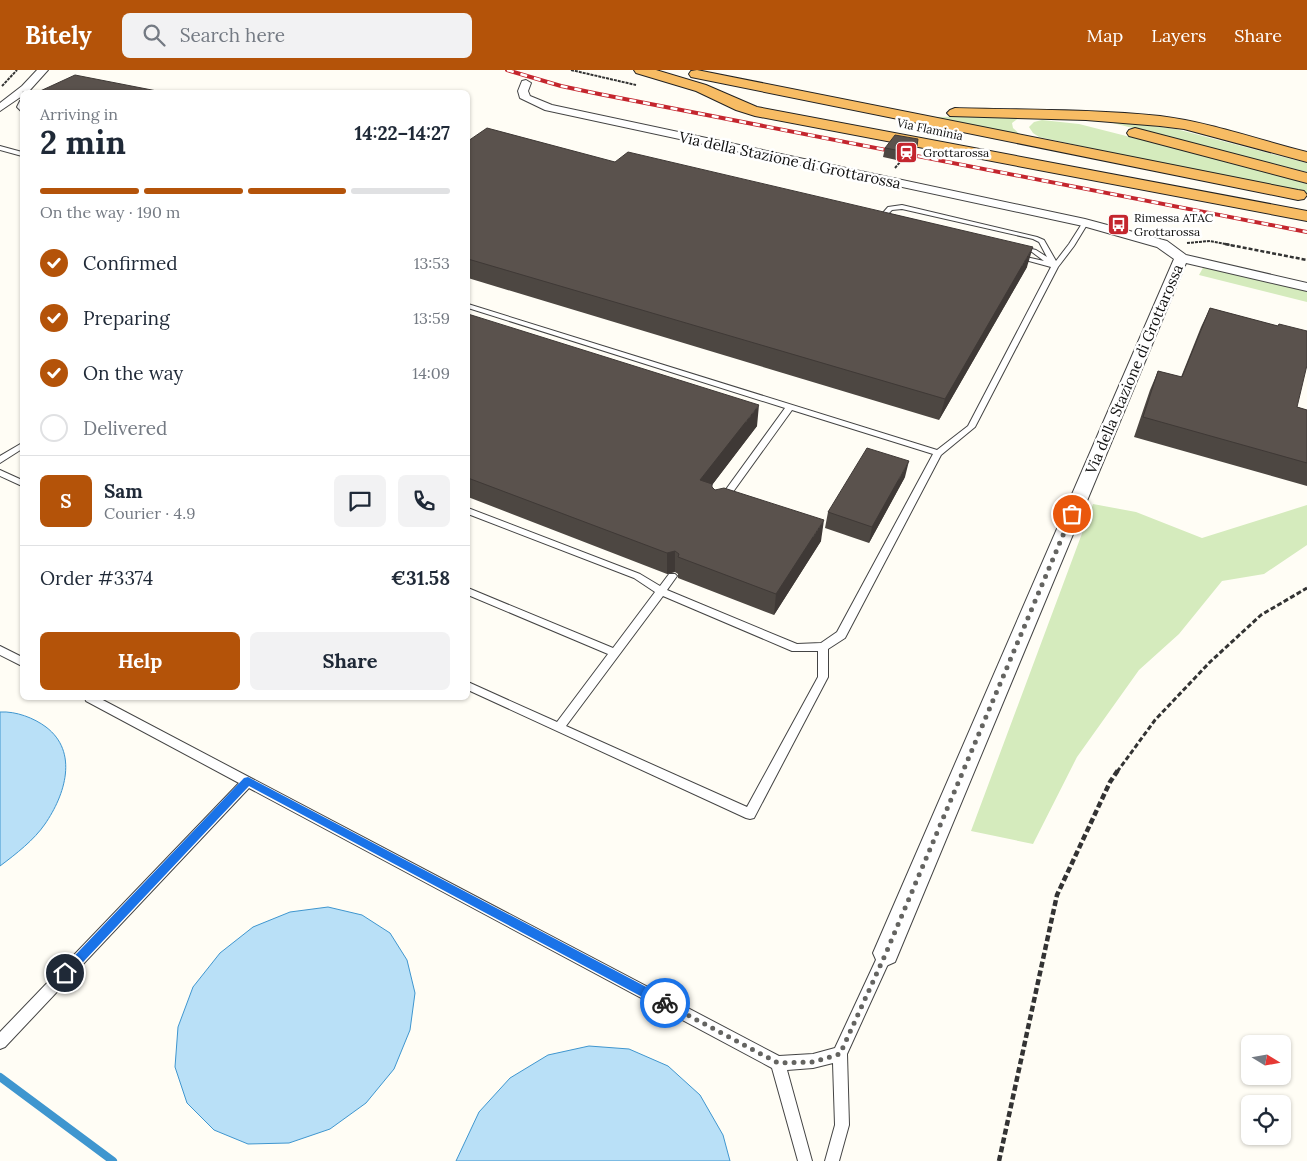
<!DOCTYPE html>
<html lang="en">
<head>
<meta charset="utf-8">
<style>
  body { margin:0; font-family:Lora,serif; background:#f2f2f3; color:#1f2937; height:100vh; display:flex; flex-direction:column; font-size:19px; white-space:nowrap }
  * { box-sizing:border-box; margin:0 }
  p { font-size:16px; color:#747a83 }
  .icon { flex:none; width:28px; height:28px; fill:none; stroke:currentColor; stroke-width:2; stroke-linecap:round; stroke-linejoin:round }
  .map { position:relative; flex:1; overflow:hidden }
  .drawer { position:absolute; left:20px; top:20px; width:450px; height:610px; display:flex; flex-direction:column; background:#fff; border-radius:8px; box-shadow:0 1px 4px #0004 }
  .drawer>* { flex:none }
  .needle { width:32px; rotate:101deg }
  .tools { position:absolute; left:1241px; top:965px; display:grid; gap:10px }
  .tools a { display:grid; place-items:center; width:50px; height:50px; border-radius:8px; background:#fff; box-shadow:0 1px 4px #0004; font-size:25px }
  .pin { position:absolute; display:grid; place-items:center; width:42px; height:42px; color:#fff; margin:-21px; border:2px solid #fff; border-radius:50%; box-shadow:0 1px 5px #0007 }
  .courier { position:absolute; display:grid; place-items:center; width:50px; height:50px; margin:-25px; border:4px solid #1a73e8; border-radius:50%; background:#fff; color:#222; box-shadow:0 1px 6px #0007 }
  .head em { font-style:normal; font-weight:700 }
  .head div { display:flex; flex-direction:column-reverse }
  .head { display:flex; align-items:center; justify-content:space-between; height:85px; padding:0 20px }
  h1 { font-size:32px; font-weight:700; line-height:38px }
  .bar { display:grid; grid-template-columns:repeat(4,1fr); gap:8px 5px; align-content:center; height:60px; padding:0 20px }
  .bar i { height:6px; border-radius:4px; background:#e0e1e3 }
  .bar .selected { background:#b45309 }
  .bar p { grid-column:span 4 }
  .line { display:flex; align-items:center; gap:12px; padding:0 20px; border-top:1px solid #e0e1e3 }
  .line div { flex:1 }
  .round { display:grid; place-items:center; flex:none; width:52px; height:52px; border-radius:8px; background:#f2f2f3 }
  ol { padding:0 20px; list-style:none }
  li { display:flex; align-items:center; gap:15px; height:55px }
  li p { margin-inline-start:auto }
  li .icon { padding:5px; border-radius:50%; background:#b45309; color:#fff; stroke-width:4 }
  li:last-child { color:#747a83 }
  li i { width:28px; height:28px; border:2px solid #e0e1e3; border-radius:50% }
  .primary-button { display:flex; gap:10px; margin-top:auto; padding:10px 20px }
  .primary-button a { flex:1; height:58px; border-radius:8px; background:#b45309; color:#fff; font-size:20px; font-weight:700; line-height:58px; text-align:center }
  .primary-button a+a { background:#f2f2f3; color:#1f2937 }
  header { display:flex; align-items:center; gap:30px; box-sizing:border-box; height:70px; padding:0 25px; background:#b45309; color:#fff }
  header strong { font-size:24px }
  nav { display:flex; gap:28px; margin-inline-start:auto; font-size:18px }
  .search { width:350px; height:45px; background:#f2f2f3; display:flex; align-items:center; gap:12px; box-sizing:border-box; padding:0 18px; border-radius:8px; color:#747a83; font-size:19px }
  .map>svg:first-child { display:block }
</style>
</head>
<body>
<header>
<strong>Bitely</strong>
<div class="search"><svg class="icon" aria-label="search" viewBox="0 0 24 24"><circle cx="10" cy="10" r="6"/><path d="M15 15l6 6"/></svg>Search here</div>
<nav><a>Map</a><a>Layers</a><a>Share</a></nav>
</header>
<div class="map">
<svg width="1307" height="1091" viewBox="0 0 1307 1091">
  <rect width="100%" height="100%" fill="#fffdf5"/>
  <g fill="#d5ebbd">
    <polygon points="1028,46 1020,47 1012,53 1013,58 1022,66 929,47"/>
    <polygon points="1089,47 1176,59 1307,93 1307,102"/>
    <polygon points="1042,50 1079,54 1276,104 1307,114 1307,124 1039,67 1033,63 1029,57 1034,52"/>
    <polygon points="1204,196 1307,221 1307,232 1199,205"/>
    <polygon points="1093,434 1136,442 1202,468 1307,435 1307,475 1264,504 1222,511 1179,564 1139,600 1077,687 1033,774 971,761"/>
  </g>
  <g fill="#b9e0f7" stroke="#3f96cf">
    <path d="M0,642C16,641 34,648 46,657C79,682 65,725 45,754C34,770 16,784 0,796Z"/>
    <polygon points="328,837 362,845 390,863 407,890 415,923 410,960 394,999 366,1033 330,1059 289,1073 248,1074 214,1060 187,1033 175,997 178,957 193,917 220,883 253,857 290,842"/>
    <polygon points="589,976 629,979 668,996 700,1025 723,1065 730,1091 456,1091 479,1042 510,1008 548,985"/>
  </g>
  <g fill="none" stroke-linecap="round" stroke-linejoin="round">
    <polyline stroke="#3f96cf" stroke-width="8" points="0,1007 113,1091"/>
    <defs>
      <g id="service">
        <polygon points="22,30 22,42 17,37 20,31"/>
        <polygon points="0,76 22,82 22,86 0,80"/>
        <path d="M902,135L1037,167L1044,170L1056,191L1069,174L1083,152L1088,153L1074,176L1058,197L975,357L941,385L845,568L828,579V607L754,748L750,749L746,748L468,620V612L557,652L608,584L468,525V518L613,578L655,522L634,508L468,444V438L640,504L660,516L669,504H675L677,506L667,520L797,574L821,573L837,562L933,384L792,340L725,433H719L718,431L719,429L785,338L468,238V234L937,380L968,356L1051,197L1014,187L1017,185L1044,191L1032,182L881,145L888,137ZM902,139L1033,169L1039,172L1047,187L1036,180L888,144L892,140ZM663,526L792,581H818V607L747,737L566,656Z"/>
        <polygon points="22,373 22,379 0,393 0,386"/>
        <polygon points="0,400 22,410 22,416 0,406"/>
        <polygon points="0,576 22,587 22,596 0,585"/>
        <polygon points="85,628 99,628 779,986 813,984 835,978 881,879 886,877 891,879 893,883 847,984 849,1055 839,1091 825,1091 835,1055 833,993 813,998 787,1000 812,1091 798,1091 772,998 249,718 5,977 0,979 0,962 239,713 86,631"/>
      </g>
      <g id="minor">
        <polygon points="37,0 48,0 30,20 22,22 22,26 0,41 0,33 22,16"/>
        <polygon points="526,10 531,13 528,21 530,26 552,35 1085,149 1167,171 1186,185 1307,213 1307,221 1186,193 895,892 886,896 877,892 873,883 1174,189 1157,177 1083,156 545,40 520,28 518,21 522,11"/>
      </g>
      <g id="trunk">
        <polygon points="634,0 656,0 706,15 757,37 1307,141 1307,151 755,46 736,40 696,21 636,3"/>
        <polygon points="697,0 1298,120 1304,121 1307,125 1304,129 1298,130 691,7 689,4 691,1"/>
        <path d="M955,38C1023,40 1092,39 1160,46C1209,52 1259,70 1307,82V92L1184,59L1160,56L1086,50L950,46L947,43L950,40Z"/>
        <polygon points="1135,58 1307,103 1307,113 1129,66 1127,63 1129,60"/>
      </g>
    </defs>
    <use href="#service" stroke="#444" stroke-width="2"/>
    <use href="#minor" stroke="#444" stroke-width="2"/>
    <use href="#trunk" stroke="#222" stroke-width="2"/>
    <g stroke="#333" stroke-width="2" stroke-dasharray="3 1" stroke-linecap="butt">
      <polyline points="571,0 636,15"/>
      <polyline points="2,16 17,0"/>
      <polyline points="895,98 901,91"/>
      <polyline points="1187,173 1210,171 1231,175"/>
    </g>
    <polyline stroke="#333" stroke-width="2.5" stroke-dasharray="4 2" stroke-linecap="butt" points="1225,174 1307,190"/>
    <polyline stroke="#333" stroke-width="3" stroke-dasharray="5 2.5" stroke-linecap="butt" points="1117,702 1155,650 1210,592 1261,545 1307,518"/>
    <polyline stroke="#333" stroke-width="4.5" stroke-dasharray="6 3" stroke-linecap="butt" points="999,1091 1057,825 1110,712 1118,700"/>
    <use href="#service" fill="#fff" fill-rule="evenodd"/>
    <use href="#minor" fill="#fff" fill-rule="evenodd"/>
    <use href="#trunk" fill="#f7bc64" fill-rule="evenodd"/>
    <defs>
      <polyline id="rail" points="507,0 561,16 599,24 1307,162"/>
    </defs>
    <use href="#rail" stroke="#c4262e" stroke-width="4"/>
    <use href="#rail" stroke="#fff" stroke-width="2.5" stroke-dasharray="7" stroke-linecap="butt"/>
  </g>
  <g fill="#4d4742">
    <polygon points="468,71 615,92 1027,197 939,350 468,208"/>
    <polygon points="917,76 916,86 910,93 883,87 885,78"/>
    <polygon points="1210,238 1278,256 1279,254 1297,337 1307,340 1307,416 1134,367 1150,320 1158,301 1181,307 1201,257"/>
    <polygon points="468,244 757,356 712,415 712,417 715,420 821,471 774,545 678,508 678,504 675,502 667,504 468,427"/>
    <polygon points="905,407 869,473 825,458 828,442"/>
  </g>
  <g fill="#3f3936">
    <polygon points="917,76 916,86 910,93 912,83"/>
    <polygon points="1033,177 1027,197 939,350 945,329"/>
    <polygon points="759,335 757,356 712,415 700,410"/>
    <polygon points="909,391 905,407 869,473 872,457"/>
    <polygon points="824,450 821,471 774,545 776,524"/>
    <polygon points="675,481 675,502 667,504 667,483"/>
  </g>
  <g fill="#5a524d" stroke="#3f3936">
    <polygon points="75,5 157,21 158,22 38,22"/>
    <polygon points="487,58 615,92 628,82 1033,177 945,329 468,189 468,71"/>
    <polygon points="895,65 918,69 917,76 912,83 885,78"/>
    <polygon points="1210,238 1278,256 1279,254 1307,261 1307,295 1297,337 1307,340 1307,393 1143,347 1158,301 1182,307"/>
    <polygon points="468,244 759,335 700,410 712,414 712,417 715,420 724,418 824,450 776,524 678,487 679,484 675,481 667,483 468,408"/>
    <polygon points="867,378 909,391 872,457 828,442"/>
  </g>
  <polygon fill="#1a73e8" points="248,707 669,929 671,933 669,937 665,938 661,937 249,716 69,907 65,909 61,907 60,903 61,900 244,708"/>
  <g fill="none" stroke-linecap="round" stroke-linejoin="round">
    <polyline stroke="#646461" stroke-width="5" stroke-dasharray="0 9" points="665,933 778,993 813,992 840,984 886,883 1072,444"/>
  </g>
  <defs>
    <symbol id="station-square" viewBox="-11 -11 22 22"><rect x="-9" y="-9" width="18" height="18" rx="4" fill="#c4262e" stroke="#fff"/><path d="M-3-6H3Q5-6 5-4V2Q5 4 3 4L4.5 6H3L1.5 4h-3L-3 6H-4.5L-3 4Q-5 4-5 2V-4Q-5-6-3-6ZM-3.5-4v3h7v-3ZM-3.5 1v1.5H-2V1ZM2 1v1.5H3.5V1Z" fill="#fff"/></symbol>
    <symbol id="bus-square" viewBox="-11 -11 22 22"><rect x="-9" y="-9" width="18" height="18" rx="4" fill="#c4262e" stroke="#fff"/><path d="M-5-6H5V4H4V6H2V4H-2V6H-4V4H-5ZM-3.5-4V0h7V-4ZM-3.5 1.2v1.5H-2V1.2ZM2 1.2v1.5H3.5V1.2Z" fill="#fff"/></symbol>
  </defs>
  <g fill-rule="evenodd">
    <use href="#station-square" x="894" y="70" width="25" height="25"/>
    <use href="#bus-square" x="1106" y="142" width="25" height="25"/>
  </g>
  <g text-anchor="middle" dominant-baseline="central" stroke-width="5" stroke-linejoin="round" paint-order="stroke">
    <g font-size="12" fill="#111" stroke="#fff">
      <text transform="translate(930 59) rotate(12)">Via Flaminia</text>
    </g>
    <g font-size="12" fill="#111" stroke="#fff" text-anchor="start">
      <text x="923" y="82">Grottarossa</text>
      <text x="1134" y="147">Rimessa ATAC<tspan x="1134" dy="14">Grottarossa</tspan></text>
    </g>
    <g font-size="15" fill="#111" stroke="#fff">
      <text transform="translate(790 90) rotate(12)">Via della Stazione di Grottarossa</text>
      <text transform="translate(1134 299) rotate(-67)">Via della Stazione di Grottarossa</text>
    </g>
  </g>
</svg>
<div class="tools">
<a><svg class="needle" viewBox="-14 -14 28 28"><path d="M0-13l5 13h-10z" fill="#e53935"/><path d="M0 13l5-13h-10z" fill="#747a83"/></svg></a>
<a><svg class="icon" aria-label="locate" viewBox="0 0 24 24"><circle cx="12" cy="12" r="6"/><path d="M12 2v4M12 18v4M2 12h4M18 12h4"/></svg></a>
</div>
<div class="pin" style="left:1072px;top:444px;background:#ea580c"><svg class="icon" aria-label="bag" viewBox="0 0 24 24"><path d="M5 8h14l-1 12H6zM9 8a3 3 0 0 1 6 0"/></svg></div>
<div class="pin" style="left:65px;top:903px;background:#1f2937"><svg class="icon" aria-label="home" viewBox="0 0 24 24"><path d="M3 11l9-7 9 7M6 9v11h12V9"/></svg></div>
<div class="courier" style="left:665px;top:933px"><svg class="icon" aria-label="bike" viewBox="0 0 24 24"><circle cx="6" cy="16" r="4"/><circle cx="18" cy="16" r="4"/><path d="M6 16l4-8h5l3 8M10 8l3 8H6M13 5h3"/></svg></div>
<section class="drawer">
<div class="head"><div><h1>2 min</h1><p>Arriving in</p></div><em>14:22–14:27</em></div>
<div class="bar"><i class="selected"></i><i class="selected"></i><i class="selected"></i><i></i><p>On the way · 190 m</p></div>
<ol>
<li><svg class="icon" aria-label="check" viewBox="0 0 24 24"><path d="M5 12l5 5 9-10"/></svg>Confirmed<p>13:53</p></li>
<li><svg class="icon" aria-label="check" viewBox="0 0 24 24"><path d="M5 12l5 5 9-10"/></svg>Preparing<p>13:59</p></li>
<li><svg class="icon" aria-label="check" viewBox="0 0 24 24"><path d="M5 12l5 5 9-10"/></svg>On the way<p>14:09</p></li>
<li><i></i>Delivered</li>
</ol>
<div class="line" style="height:90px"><b class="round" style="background:#b45309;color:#fff">S</b><div><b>Sam</b><p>Courier · 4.9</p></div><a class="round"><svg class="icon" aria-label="chat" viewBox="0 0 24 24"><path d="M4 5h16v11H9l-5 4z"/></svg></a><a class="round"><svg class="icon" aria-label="phone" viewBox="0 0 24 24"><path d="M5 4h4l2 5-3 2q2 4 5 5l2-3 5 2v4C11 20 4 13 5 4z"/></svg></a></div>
<div class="line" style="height:65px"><div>Order #3374</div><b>€31.58</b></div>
<div class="primary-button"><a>Help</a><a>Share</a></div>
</section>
</div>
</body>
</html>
